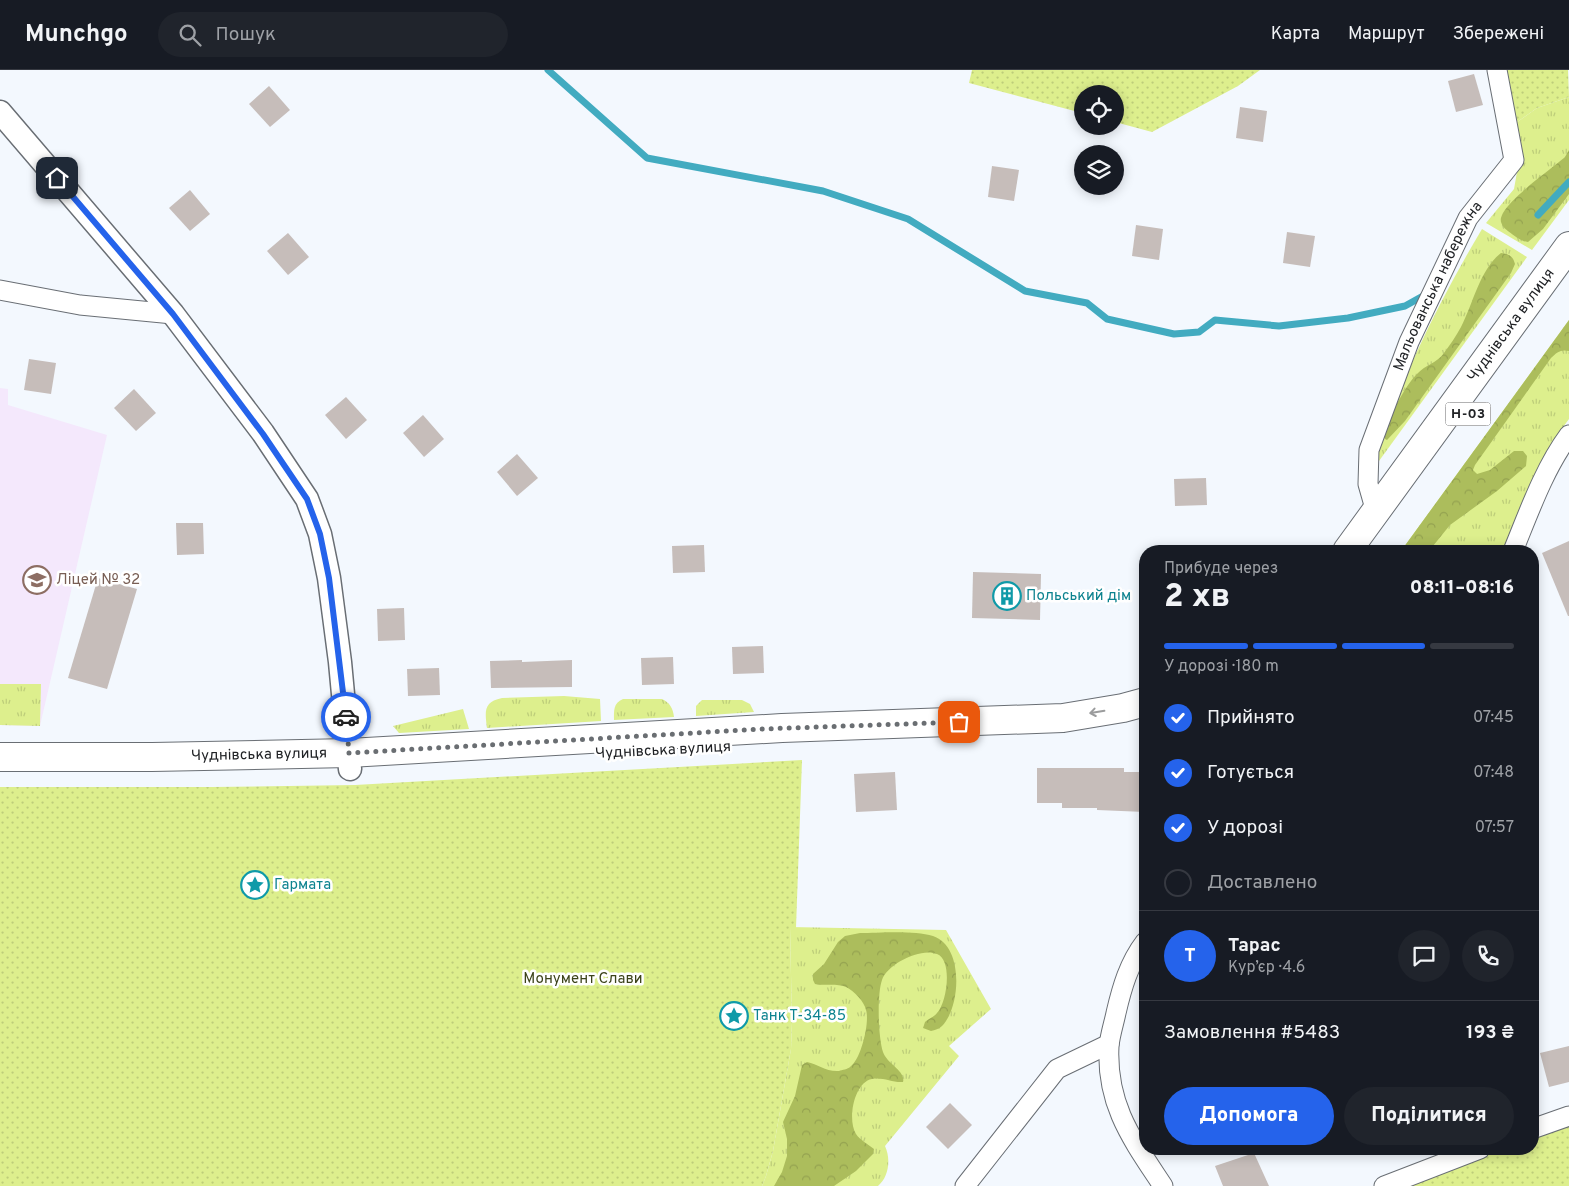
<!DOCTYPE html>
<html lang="uk">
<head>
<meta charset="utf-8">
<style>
  body { margin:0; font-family:Overpass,sans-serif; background:#20242c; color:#f1f3f6; height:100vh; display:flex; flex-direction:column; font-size:19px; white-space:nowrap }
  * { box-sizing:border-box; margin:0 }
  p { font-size:16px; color:#9ea1a6 }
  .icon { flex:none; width:28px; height:28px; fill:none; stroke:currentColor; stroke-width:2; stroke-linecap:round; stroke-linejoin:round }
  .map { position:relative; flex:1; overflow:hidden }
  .details { position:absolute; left:1139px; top:475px; width:400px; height:610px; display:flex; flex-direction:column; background:#171b24; border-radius:20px; box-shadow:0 2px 12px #0003 }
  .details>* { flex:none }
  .controls { position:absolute; left:1074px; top:15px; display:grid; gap:10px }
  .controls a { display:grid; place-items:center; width:50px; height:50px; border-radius:50%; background:#171b24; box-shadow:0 2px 12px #0003; font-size:25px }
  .pin { position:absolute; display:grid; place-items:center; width:42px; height:42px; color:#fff; margin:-21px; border-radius:10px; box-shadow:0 2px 8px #0006 }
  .courier { position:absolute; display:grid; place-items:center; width:50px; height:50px; margin:-25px; border:4px solid #2563eb; border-radius:50%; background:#fff; color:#222; box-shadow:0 1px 6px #0007 }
  .headline em { font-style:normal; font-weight:800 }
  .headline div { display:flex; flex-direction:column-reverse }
  .headline { display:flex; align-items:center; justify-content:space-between; height:85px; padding:0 25px }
  h1 { font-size:32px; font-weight:800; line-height:38px }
  .bar { display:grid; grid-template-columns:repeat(4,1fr); gap:8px 5px; align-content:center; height:60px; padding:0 25px }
  .bar i { height:6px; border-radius:4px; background:#363941 }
  .bar .current { background:#2563eb }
  .bar p { grid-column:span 4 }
  .line { display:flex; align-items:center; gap:12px; padding:0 25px; border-top:1px solid #363941 }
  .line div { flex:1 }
  .round { display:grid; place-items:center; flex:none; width:52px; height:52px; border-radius:26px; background:#20242c }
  ol { padding:0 25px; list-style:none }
  li { display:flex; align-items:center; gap:15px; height:55px }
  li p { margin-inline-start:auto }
  li .icon { padding:5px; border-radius:50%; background:#2563eb; color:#fff; stroke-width:4 }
  li:last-child { color:#9ea1a6 }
  li i { width:28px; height:28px; border:2px solid #363941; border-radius:50% }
  .action { display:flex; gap:10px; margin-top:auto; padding:10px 25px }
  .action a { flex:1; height:58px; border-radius:30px; background:#2563eb; color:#fff; font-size:20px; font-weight:800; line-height:58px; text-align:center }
  .action a+a { background:#20242c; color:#f1f3f6 }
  header { display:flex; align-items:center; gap:30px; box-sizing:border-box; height:70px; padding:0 25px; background:#171b24; border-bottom:1px solid #363941 }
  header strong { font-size:24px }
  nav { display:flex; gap:28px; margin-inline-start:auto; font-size:18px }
  .search { width:350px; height:45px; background:#20242c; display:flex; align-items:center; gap:12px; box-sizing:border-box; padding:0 18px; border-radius:28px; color:#9ea1a6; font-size:19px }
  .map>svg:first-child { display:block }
</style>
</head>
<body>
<header>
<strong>Munchgo</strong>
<div class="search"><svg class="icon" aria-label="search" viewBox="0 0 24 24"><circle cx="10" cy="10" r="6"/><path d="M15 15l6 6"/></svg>Пошук</div>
<nav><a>Карта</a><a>Маршрут</a><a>Збережені</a></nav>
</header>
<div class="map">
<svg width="1569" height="1116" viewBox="0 0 1569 1116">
  <defs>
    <pattern id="grass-tufts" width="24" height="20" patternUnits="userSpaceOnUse" patternTransform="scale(1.25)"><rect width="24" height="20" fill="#ddef8d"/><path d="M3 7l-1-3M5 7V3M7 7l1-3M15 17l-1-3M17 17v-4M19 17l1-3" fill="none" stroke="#bdcd7a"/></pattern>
    <pattern id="forest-crowns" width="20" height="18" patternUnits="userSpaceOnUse" patternTransform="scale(1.25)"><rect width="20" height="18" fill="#acbd5c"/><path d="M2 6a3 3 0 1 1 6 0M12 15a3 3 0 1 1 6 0" fill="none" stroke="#94a250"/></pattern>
    <pattern id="park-dots" width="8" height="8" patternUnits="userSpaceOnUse" patternTransform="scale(1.25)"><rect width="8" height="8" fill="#ddef8d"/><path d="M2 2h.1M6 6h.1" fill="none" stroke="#bdcd7a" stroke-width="1.8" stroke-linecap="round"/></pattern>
  </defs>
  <rect width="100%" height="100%" fill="#f3f8fe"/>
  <polygon fill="#f4e8fc" points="0,318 8,319 8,335 107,365 40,656 0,655"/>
  <g fill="url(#grass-tufts)">
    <polygon points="1569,27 1569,130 1532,180 1486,153 1514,119 1517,102 1509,58 1537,38"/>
    <path d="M1482,159L1527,187L1379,391L1375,388C1401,308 1439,231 1482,159Z"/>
    <polygon points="1569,250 1569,349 1555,368 1530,417 1503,481 1401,481"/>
    <polygon points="0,614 41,614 40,656 0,655"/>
    <path d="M564,626L600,629L601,651L487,658C485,642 483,632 502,628Z"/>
    <path d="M623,629H662C670,633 673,638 674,647L614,650C614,641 613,633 623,629Z"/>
    <polygon points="702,630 742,630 750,634 754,642 696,646 696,636"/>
    <polygon points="463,639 469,659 399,663 393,656"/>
    <path d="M790,857L946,860L991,939L949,976L959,986L885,1076C891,1089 889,1107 878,1116H762L766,1106L773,1081L791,979L792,952Z"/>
  </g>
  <g fill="url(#forest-crowns)">
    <path d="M1569,80V124L1543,159L1528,172C1520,171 1515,166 1508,161C1505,159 1502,156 1501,152C1497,136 1553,98 1565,87Z"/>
    <path d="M1501,183C1509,184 1513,186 1515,194L1511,203L1405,351L1387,370L1385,369C1383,355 1407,313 1417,304C1425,295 1437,293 1444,283C1450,275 1456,266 1461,257C1473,234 1480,199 1501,183Z"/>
    <path d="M1569,250V281C1561,279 1557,282 1551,288L1475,395L1473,400L1477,404L1490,400L1514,381H1523L1527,386L1526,396L1497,421L1450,455L1433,476L1425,481H1401Z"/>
    <path d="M860,863C879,863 914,860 933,866C964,876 961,937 942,956C939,959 935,960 931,961L923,958L925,952C928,949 934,947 937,943C947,933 953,890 937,884C921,877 887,894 882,910C877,924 878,967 883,982C887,994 906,1001 903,1012C893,1013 883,1007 872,1009C854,1012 847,1050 856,1064C860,1070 868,1074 874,1079L873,1084L856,1101L834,1116H774L782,1102L787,1086V1069L783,1052L795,1026L802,995L807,992C818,994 826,1002 839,1001C842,1000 848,999 850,997C861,990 870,952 866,940C864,931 854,921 846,917C837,913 825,916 815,914L813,910V904L824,894L838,872L845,866Z"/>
  </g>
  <g fill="url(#park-dots)">
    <polygon points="972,0 1260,0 1238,16 1152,62 1115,52 1115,24 1082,24 1082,43 969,13"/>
    <polygon points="1498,0 1568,0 1569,27 1537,38 1509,58"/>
    <polygon points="802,690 796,858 790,858 792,952 791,979 773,1081 766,1106 762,1116 0,1116 0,717 212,717 355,715"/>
    <polygon points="1569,1054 1569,1116 1406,1116 1502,1079 1532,1079 1533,1068"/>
  </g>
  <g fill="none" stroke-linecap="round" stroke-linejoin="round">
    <g stroke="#42abc0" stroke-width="7">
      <polyline points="548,0 647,88 823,121 908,149 1025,221 1087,233 1107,249 1174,264 1199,262 1215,250 1279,256 1348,248 1405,236 1423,226"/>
      <polyline points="1538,145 1569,112"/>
    </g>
  </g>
  <g fill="#c6bdba">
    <polygon points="1474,4 1483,35 1456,42 1448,11"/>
    <polygon points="269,16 290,40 270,57 249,34"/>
    <polygon points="1240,37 1267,41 1263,72 1236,68"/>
    <polygon points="992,96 1019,100 1014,131 988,127"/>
    <polygon points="190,120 210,144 190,161 169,138"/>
    <polygon points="1136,155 1163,159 1159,190 1132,186"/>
    <polygon points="1287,162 1315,166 1310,197 1283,193"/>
    <polygon points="288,163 309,187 288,205 267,181"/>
    <polygon points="29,289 56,293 51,324 24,320"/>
    <polygon points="134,319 156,343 136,361 114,338"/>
    <polygon points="346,327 367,350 346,369 325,345"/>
    <polygon points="423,345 444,369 424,387 403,363"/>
    <polygon points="517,384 538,408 517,426 497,402"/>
    <polygon points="1206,408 1207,435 1175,436 1174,409"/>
    <polygon points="176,453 203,453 204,484 177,485"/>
    <polygon points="1569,471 1569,546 1568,546 1542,483"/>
    <polygon points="704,475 705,502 673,503 672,476"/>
    <polygon points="973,502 1041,504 1040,550 972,548"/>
    <polygon points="98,508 137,519 107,619 68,608"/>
    <polygon points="404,538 405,570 378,571 377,539"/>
    <polygon points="763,576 764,603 733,604 732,577"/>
    <polygon points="673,587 674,614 642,615 641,588"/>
    <polygon points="522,590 522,592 572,590 572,617 491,618 490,591"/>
    <polygon points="439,598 440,625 408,626 407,599"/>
    <polygon points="1037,698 1124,698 1124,702 1145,702 1145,742 1097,740 1097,738 1062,738 1062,733 1037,733"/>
    <polygon points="895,702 897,740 856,742 854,704"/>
    <polygon points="1569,976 1569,1012 1549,1017 1540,983"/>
    <polygon points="950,1033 972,1055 948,1079 926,1057"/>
    <polygon points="1254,1083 1269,1116 1223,1116 1215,1096"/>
  </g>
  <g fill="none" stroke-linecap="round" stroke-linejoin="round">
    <defs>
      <g id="minor">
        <polyline points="0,220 80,235 173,244"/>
        <path id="s1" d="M1376,442L1368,414L1369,380L1409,272L1468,148L1514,90L1497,0"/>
        <path d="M1513,481C1529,442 1544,399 1569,365"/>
        <path d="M1145,872C1129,893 1122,917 1116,943C1114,953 1110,965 1109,976C1106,1035 1132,1069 1163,1116"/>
        <polyline points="1532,1059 1569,1046"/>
        <polyline points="965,1116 1057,999 1109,974"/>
        <polyline points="1384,1116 1480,1079"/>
      </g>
      <polyline id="tertiary" points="0,42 173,244 263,363 307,429 320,464 329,508 340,592 350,699"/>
      <g id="primary">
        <path id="s2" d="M1347,481L1569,176"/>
        <path id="s3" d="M0,687H152L349,683L782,658L1063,648L1123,638L1145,632"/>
      </g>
    </defs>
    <use href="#minor" stroke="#696e74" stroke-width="21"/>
    <use href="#tertiary" stroke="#696e74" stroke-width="25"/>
    <use href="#primary" stroke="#696e74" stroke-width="30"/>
    <use href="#minor" stroke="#fff" stroke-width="19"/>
    <use href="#tertiary" stroke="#fff" stroke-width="22"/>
    <use href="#primary" stroke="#fff" stroke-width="28"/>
  </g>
  <defs><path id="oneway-shaft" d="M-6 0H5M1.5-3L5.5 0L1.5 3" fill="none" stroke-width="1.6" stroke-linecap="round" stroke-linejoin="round" transform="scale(1.25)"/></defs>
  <use stroke="#9b9c9d" href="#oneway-shaft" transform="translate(1097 642) rotate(171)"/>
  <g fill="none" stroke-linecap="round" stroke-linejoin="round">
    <polyline stroke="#6a6e72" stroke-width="5" stroke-dasharray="0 9" points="346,647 349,683 762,659 959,652"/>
    <polyline stroke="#2563eb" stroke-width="6" points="57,108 173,244 263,364 307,429 320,464 329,508 346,647"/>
  </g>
  <defs>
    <symbol id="school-ring" viewBox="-11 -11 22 22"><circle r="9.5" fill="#fff" stroke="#8d6e63" stroke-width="1.5"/><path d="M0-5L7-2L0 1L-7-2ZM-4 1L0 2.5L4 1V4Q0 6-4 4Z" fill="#8d6e63"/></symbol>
    <symbol id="building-ring" viewBox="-11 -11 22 22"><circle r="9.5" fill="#fff" stroke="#0f9aa8" stroke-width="1.5"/><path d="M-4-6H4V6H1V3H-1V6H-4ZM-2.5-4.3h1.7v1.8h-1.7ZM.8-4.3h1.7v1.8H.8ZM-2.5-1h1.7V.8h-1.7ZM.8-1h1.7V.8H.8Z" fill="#0f9aa8"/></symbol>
    <symbol id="sight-ring" viewBox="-11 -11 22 22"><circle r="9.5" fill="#fff" stroke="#0f9aa8" stroke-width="1.5"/><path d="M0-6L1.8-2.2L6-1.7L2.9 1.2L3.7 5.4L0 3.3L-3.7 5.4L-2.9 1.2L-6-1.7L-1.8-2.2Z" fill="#0f9aa8"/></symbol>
  </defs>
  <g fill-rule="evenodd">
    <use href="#school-ring" x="21" y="494" width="32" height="32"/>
    <use href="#building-ring" x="991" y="510" width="32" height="32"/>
    <use href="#sight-ring" x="239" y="799" width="32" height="32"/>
    <use href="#sight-ring" x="718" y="930" width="32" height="32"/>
  </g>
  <g text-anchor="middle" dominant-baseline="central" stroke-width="5" stroke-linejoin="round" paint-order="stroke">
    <rect fill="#fff" stroke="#646567" stroke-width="1" x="1445.5" y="332.5" width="45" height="23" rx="4"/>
    <g font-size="14" font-weight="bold" fill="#212326">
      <text x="1468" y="344">Н-03</text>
    </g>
    <g font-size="15" fill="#212326" stroke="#fff">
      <text stroke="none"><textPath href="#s1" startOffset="241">Мальованська набережна</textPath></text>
      <text stroke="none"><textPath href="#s2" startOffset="279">Чуднівська вулиця</textPath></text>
      <text transform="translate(663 681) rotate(-3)">Чуднівська вулиця</text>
      <text stroke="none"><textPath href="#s3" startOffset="259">Чуднівська вулиця</textPath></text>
    </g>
    <g font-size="15" fill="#785e54" stroke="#fff" text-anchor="start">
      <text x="56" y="510">Ліцей № 32</text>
    </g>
    <g font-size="15" fill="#0d838f" stroke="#fff" text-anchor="start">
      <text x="1026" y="526">Польський дім</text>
      <text x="274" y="815">Гармата</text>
      <text x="753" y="946">Танк Т-34-85</text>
    </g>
    <g font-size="15" fill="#3c431b" stroke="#fff">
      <text x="583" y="909">Монумент Слави</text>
    </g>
  </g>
</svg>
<div class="controls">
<a><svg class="icon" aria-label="locate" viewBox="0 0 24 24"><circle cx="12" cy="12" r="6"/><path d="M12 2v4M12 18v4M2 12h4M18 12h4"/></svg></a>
<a><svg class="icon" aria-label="layers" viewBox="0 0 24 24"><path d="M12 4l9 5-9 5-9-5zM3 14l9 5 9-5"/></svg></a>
</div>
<div class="pin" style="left:959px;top:652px;background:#ea580c"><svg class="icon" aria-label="bag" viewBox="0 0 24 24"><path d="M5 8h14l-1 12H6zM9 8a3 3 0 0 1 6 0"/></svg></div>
<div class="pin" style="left:57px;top:108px;background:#1f2937"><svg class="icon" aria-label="home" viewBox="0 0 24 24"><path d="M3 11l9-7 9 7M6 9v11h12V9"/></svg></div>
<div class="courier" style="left:346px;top:647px"><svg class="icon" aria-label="car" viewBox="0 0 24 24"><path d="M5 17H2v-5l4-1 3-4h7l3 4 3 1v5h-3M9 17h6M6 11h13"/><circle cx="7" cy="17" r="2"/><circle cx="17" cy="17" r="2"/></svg></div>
<section class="details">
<div class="headline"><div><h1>2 хв</h1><p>Прибуде через</p></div><em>08:11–08:16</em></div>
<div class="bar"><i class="current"></i><i class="current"></i><i class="current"></i><i></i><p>У дорозі · 180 m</p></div>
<ol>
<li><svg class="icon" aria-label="check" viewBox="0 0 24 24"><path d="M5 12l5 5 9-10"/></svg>Прийнято<p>07:45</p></li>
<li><svg class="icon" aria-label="check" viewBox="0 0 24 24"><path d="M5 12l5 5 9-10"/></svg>Готується<p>07:48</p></li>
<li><svg class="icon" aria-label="check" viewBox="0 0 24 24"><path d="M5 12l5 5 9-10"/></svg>У дорозі<p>07:57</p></li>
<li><i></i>Доставлено</li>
</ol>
<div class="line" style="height:90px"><b class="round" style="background:#2563eb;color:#fff">Т</b><div><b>Тарас</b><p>Кур’єр · 4.6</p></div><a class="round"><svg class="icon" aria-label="chat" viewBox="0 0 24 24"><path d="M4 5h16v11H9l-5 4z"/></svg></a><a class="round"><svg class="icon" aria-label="phone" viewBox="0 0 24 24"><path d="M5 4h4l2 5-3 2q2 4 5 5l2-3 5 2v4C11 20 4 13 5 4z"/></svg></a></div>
<div class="line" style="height:65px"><div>Замовлення #5483</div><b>193 ₴</b></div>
<div class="action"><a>Допомога</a><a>Поділитися</a></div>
</section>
</div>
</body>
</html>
